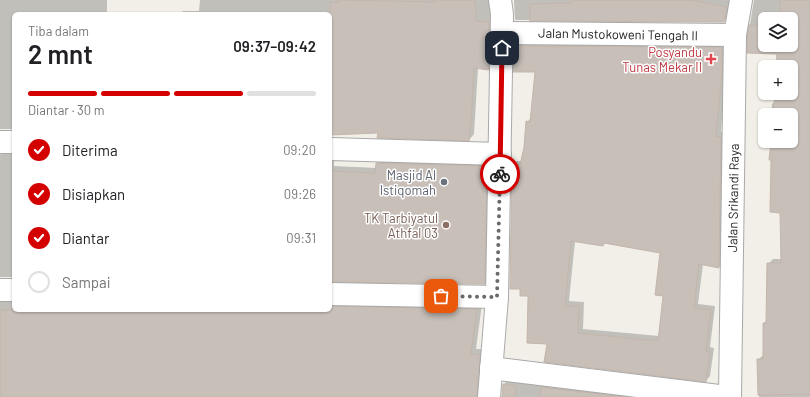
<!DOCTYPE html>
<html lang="id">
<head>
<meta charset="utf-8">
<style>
  body { margin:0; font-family:Barlow,sans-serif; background:#f6f6f6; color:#202124; height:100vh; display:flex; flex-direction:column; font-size:15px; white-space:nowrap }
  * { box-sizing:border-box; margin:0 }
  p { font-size:13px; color:#757577 }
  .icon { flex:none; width:22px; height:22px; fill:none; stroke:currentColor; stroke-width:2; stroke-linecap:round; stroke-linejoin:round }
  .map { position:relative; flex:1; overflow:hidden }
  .drawer { position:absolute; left:12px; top:12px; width:320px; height:300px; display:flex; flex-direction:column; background:#fff; border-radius:6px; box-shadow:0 1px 3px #0004 }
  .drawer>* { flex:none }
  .buttons { position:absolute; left:758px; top:12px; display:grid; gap:8px }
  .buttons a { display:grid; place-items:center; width:40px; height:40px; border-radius:6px; background:#fff; box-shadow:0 1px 3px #0004; font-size:20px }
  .pin { position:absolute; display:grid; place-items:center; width:34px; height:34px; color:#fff; margin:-17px; border-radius:8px; box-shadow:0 2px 6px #0006 }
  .courier { position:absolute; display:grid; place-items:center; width:40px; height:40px; margin:-20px; border:3px solid #d40000; border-radius:50%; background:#fff; color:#222; box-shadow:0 1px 5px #0007 }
  .overview em { font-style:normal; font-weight:600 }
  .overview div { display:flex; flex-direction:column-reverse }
  .overview { display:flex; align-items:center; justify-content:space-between; height:68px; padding:0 16px }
  h1 { font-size:26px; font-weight:600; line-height:30px }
  .bar { display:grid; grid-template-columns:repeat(4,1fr); gap:6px 4px; align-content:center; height:48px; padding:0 16px }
  .bar i { height:5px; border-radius:3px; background:#e0e0e0 }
  .bar .current { background:#d40000 }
  .bar p { grid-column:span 4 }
  ol { padding:0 16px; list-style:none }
  li { display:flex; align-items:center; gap:12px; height:44px }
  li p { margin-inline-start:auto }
  li .icon { padding:4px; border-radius:50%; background:#d40000; color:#fff; stroke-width:4 }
  li:last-child { color:#757577 }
  li i { width:22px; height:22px; border:2px solid #e0e0e0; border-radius:50% }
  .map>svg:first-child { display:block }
</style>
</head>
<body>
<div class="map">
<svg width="810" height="397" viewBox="0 0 810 397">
  <rect width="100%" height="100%" fill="#f2efe9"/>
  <g fill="#0003" fill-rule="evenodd">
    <polygon points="0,0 107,0 107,14 14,14 14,129 0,129"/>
    <polygon points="200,0 493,0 494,63 488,69 478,68 474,134 469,140 379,132 332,134 330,136 330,14 179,14 183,11 199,11"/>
    <polygon points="514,0 732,0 730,16 724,21 515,20"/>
    <path d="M754,0H810V397H759L758,360L764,354V323L767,320L768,264L773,259H782L781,212L772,141H791V115H771L772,104L775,101L776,93H791V67H777L778,53L748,36ZM765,19H791V45H765Z"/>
    <path d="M520,41L726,43V69L721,132L725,133L723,262L719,267L703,264L698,304L715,306L710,347L714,348L710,376L706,381L548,343L529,296L513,165L517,161H522L525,147L527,122L532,117L536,71L515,46ZM575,241L603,245L605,243L661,253L664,295L659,336L583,329L584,302L569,301Z"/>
    <polygon points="5,149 14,149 14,277 0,277 0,155"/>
    <polygon points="330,155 334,156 334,166 377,168 377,163 382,158 492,161 490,278 484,283 330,280"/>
    <polygon points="0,296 14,297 14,310 330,310 330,300 482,304 476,349 484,349 483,397 0,397"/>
    <polygon points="509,379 671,397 503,397 504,384"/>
  </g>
  <g fill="#c7bfb8" stroke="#c4b6ab" fill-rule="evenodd">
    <polygon points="339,0 434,2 434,0 475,0 476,21 489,22 489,70 474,68 472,106 469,141 377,138 378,133 330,135 330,2 339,2"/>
    <polygon points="571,0 691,0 727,7 724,22 530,21 530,4 571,3"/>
    <polygon points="780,0 810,0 810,394 758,395 757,359 763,359 763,323 766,323 767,263 781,263 780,213 770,212 771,160 769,160 771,141 791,141 791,115 773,115 775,93 791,93 791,67 776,67 777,54 747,53 747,36 749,25 765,26 765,45 791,45 791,19 781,19"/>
    <path d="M514,46L722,47V74L716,136L721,137L719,268L699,264L694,308L711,310L706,351L710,352L706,382L544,362L547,344L527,343L528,296H520V289H510L512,165H520L524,147L526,121L530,122L535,72H513ZM571,241L603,246L604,243L660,253L655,295L663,296L658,341L578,333L579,306H565Z"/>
    <polygon points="376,163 487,166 485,284 330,282 330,171 375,173"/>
    <polygon points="330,306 477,309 471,354 480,355 477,397 0,397 0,310 330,310"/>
    <polygon points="503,384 516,386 515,397 502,397"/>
    <polygon points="541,387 625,397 539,397"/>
  </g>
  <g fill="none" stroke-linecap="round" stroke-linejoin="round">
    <defs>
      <g id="minor">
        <polyline points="502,33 735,35"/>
        <polyline points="0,142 14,142"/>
        <polyline points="330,149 500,154"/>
        <polyline points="0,290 14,290"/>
        <polyline points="330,294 497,297"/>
        <polyline points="491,368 727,397"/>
        <polyline points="489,397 497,297 502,14 500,0"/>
        <polyline points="730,397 735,35 741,0"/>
      </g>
    </defs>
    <use href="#minor" stroke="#a9a9a9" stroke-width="24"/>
    <use href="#minor" stroke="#fff" stroke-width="22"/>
  </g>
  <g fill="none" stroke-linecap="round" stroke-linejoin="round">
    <polyline stroke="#6b6a68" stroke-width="4" stroke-dasharray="0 7.2" points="441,296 497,297 500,174"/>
    <polyline stroke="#d40000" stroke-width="5" points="500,174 502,48"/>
  </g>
  <path fill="#e0444e" stroke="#fff" stroke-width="1.5" d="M709 53h4v4h4v4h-4v4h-4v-4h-4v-4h4z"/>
  <circle fill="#6b7280" stroke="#fff" stroke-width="1.5" cx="444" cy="182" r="4"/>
  <circle fill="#8d6e63" stroke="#fff" stroke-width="1.5" cx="446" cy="225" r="4"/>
  <g text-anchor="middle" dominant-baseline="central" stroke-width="3" stroke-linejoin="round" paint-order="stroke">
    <g font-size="13" fill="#222" stroke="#fff">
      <text transform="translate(618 34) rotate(1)">Jalan Mustokoweni Tengah II</text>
      <text transform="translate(733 198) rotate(-89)">Jalan Srikandi Raya</text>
    </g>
    <g font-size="13" fill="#be3a42" stroke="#fff" text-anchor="end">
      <text x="702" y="52">Posyandu<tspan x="702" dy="15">Tunas Mekar II</tspan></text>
    </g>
    <g font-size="13" fill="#5b616d" stroke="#fff" text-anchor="end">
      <text x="436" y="175">Masjid Al<tspan x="436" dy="15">Istiqomah</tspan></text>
    </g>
    <g font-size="13" fill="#785e54" stroke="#fff" text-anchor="end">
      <text x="438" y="218">TK Tarbiyatul<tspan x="438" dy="15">Athfal 03</tspan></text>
    </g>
  </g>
</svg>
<div class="buttons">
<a><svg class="icon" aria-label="layers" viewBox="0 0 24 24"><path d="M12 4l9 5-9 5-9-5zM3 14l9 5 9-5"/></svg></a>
<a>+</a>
<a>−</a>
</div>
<div class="pin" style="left:441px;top:296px;background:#ea580c"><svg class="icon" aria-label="bag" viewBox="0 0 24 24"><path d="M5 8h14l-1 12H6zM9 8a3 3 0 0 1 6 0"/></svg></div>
<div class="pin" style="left:502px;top:48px;background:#1f2937"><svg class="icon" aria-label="home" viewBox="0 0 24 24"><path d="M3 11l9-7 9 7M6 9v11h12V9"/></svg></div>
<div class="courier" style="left:500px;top:174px"><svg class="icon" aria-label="bike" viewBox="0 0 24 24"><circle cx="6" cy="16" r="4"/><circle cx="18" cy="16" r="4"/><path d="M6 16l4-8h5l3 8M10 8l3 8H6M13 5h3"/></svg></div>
<section class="drawer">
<div class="overview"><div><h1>2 mnt</h1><p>Tiba dalam</p></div><em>09:37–09:42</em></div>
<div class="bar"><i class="current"></i><i class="current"></i><i class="current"></i><i></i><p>Diantar · 30 m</p></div>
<ol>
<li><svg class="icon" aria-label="check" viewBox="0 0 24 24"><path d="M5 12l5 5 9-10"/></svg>Diterima<p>09:20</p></li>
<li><svg class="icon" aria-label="check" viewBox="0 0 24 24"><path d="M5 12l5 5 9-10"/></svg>Disiapkan<p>09:26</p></li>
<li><svg class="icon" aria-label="check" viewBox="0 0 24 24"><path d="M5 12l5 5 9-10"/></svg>Diantar<p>09:31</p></li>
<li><i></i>Sampai</li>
</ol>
</section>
</div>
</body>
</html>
